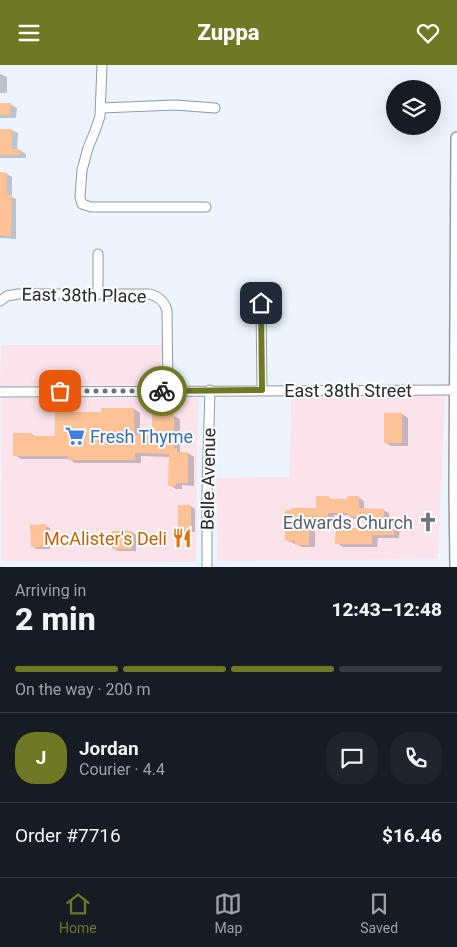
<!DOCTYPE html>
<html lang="en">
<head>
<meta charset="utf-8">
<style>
  body { margin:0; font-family:Roboto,sans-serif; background:#20242c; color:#f1f3f6; height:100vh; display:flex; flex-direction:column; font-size:19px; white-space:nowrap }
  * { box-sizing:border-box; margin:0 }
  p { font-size:16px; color:#9ea1a6 }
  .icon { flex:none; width:28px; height:28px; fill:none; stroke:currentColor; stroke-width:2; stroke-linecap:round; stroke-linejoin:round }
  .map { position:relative; height:502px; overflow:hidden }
  .side { display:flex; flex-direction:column; background:#171b24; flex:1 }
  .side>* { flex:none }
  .controls { position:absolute; left:386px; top:15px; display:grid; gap:10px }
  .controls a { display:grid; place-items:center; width:55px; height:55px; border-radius:50%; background:#171b24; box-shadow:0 5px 20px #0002; font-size:25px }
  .pin { position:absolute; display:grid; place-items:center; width:42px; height:42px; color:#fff; margin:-21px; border-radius:10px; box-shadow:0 2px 8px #0006 }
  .courier { position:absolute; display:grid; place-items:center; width:50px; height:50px; margin:-25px; border:4px solid #6f7822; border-radius:50%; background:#fff; color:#222; box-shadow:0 1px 6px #0007 }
  .head em { font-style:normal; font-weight:800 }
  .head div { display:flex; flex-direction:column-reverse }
  .head { display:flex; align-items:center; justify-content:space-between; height:85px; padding:0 15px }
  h1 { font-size:32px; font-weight:800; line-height:38px }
  .bar { display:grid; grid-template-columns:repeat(4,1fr); gap:8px 5px; align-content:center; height:60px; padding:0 15px }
  .bar i { height:6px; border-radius:4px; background:#363941 }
  .bar .active { background:#6f7822 }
  .bar p { grid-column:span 4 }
  .line { display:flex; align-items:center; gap:12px; padding:0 15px; border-top:1px solid #363941 }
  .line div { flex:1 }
  .round { display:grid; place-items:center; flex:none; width:52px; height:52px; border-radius:20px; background:#20242c }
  header { display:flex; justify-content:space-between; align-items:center; height:65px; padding:0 15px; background:#6f7822; color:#fff; font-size:22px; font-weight:800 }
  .tabs { display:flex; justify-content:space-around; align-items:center; height:70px; border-top:1px solid #363941; background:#171b24; font-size:14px; color:#9ea1a6 }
  .tabs a { display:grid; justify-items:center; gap:2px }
  .tabs .active { color:#6f7822 }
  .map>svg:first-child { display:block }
</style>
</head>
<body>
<header><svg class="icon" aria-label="menu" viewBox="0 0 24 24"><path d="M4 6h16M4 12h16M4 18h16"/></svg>Zuppa<svg class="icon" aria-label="heart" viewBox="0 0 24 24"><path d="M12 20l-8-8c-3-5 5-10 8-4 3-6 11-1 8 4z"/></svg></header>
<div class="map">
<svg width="457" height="502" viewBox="0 0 457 502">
  <rect width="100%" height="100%" fill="#ecf5fe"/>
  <g fill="#fbe2eb">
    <polygon points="1,280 162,280 160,320 0,321"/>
    <polygon points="445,329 438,494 218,496 216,413 290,412 291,332"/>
    <polygon points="1,333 198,333 196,497 2,496"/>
  </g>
  <g fill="#0003">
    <polygon points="0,9 7,12 7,28 0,28"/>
    <polygon points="0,39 10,39 17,43 16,53 0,53"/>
    <polygon points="0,65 12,65 18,68 17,85 20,85 26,89 26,93 0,93"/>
    <polygon points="0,109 7,109 12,112 12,132 16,134 16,174 0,173"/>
    <polygon points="134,344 140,348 140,371 154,371 154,351 174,351 180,354 180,387 188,388 194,392 194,421 182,420 182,424 176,424 170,420 170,392 141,391 141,398 75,398 69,394 21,394 15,390 31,369 37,372 56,372 103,348"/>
    <polygon points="385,349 402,349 408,353 408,381 391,381 385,377"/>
    <polygon points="328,432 333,435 348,435 358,432 364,436 364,445 383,445 389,448 389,458 394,458 400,461 399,473 378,473 377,482 343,482 337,478 351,466 367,464 367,454 354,454 347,450 334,450 334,455 315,455 315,482 302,482 286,475 286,446 318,444"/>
    <polygon points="190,441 195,444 195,467 184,467 179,464"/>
    <polygon points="45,461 50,463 50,484 36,484 32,481"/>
    <polygon points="132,467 136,470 136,486 118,486 113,483"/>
  </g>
  <g fill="#fdc296">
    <polygon points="0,38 11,38 10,50 0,50"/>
    <polygon points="0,64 12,64 12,84 20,84 20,90 0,90"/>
    <polygon points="0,107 7,108 7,130 12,130 11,171 0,171"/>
    <polygon points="101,343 134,343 134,370 152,370 152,349 174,349 174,383 177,383 177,387 188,387 188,418 176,418 176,421 168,421 169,389 135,388 135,395 68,395 68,391 13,391 13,368 32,368 32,371 55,371 55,347 101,347"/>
    <rect x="384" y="348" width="18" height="30"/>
    <polygon points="316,431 329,431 329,434 347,434 347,431 359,431 359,443 384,444 384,456 394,457 394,470 372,470 372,479 335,479 336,464 350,465 350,463 366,463 366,452 347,451 347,448 328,448 328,452 309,452 309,480 295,480 295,476 285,476 285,445 291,445 291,443 316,443"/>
    <rect x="178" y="440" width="13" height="25"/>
    <polygon points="46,459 45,482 31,482 30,460"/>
    <rect x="112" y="466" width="20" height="18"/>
  </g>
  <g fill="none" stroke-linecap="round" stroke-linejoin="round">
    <defs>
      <g id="minor">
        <polyline points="102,0 100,51 95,66 88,83 82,105 80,132 82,139 91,142 206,142"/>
        <polyline points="101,43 175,40 215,43"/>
        <polyline points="98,229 98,189"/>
        <path d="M0,236L7,231L18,229H149C158,231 164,236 167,245L168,326"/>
        <polyline points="261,238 262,325"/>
        <polyline points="0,327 456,325"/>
        <polyline points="207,502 207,424 210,325"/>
      </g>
      <polyline id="major" points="456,502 455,423 457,73"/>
    </defs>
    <use href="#minor" stroke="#919aa2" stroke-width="11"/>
    <use href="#major" stroke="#919aa2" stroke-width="14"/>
    <use href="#minor" stroke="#fff" stroke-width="9"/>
    <use href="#major" stroke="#fff" stroke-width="11"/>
  </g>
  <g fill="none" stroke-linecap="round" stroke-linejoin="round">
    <polyline stroke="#6d7277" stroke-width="5" stroke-dasharray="0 9" points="60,326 162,326"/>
    <polyline stroke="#6f7822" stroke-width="6" points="162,326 262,325 261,238"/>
  </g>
  <defs>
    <symbol id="supermarket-bare" viewBox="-9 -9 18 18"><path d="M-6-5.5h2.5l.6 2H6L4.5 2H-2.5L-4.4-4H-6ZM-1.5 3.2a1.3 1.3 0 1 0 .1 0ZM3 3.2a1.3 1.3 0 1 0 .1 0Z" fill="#3f7fe0" stroke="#fff" stroke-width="2.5" paint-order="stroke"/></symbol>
    <symbol id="church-bare" viewBox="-9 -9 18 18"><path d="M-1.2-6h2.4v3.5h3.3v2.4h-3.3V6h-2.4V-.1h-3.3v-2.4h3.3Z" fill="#6b7280" stroke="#fff" stroke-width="2.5" paint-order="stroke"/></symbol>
    <symbol id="restaurant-bare" viewBox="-9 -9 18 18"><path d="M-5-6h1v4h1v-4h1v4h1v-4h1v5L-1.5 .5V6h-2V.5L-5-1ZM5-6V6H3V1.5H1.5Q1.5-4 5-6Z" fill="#e8710a" stroke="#fff" stroke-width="2.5" paint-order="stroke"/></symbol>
  </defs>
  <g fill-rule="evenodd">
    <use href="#supermarket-bare" x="61" y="357" width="28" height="28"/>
    <use href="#church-bare" x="414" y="443" width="28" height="28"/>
    <use href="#restaurant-bare" x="168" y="459" width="28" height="28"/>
  </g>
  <g text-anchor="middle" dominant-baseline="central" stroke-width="4" stroke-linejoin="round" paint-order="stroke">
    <g font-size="18" fill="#282b2e" stroke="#fff">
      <text transform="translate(84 230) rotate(1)">East 38th Place</text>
      <text x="348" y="325">East 38th Street</text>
      <text transform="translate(208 414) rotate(-89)">Belle Avenue</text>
    </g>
    <g font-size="18" fill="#366cbe" stroke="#fff" text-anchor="start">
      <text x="90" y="371">Fresh Thyme</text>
    </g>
    <g font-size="18" fill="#5b616d" stroke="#fff" text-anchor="end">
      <text x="413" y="457">Edwards Church</text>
    </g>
    <g font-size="18" fill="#c56008" stroke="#fff" text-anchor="end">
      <text x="167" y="473">McAlister's Deli</text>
    </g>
  </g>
</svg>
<div class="controls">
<a><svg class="icon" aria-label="layers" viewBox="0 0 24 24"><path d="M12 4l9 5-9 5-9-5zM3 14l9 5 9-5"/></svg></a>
</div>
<div class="pin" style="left:60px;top:326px;background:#ea580c"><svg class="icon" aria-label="bag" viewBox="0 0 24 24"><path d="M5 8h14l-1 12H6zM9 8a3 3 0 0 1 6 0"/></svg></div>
<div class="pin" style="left:261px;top:238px;background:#1f2937"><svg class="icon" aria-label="home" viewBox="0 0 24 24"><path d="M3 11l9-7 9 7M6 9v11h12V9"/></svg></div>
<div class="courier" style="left:162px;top:326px"><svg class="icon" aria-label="bike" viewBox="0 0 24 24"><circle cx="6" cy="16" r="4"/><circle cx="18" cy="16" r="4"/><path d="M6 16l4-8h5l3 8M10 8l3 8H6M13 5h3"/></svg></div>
</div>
<section class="side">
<div class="head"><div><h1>2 min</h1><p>Arriving in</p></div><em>12:43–12:48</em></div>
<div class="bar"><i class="active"></i><i class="active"></i><i class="active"></i><i></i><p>On the way · 200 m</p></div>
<div class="line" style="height:90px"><b class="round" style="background:#6f7822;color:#fff">J</b><div><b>Jordan</b><p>Courier · 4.4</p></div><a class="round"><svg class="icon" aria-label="chat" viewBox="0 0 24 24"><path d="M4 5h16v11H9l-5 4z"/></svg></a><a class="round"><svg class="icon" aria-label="phone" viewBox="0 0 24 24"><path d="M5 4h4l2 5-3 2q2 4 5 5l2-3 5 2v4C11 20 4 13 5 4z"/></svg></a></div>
<div class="line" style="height:65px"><div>Order #7716</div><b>$16.46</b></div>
</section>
<nav class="tabs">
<a class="active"><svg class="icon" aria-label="home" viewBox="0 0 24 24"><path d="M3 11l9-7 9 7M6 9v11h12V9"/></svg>Home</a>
<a><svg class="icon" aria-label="map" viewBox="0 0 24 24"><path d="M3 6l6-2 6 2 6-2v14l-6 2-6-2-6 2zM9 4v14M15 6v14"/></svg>Map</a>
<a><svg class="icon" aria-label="saved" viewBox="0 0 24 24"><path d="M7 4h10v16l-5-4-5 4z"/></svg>Saved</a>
</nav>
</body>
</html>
